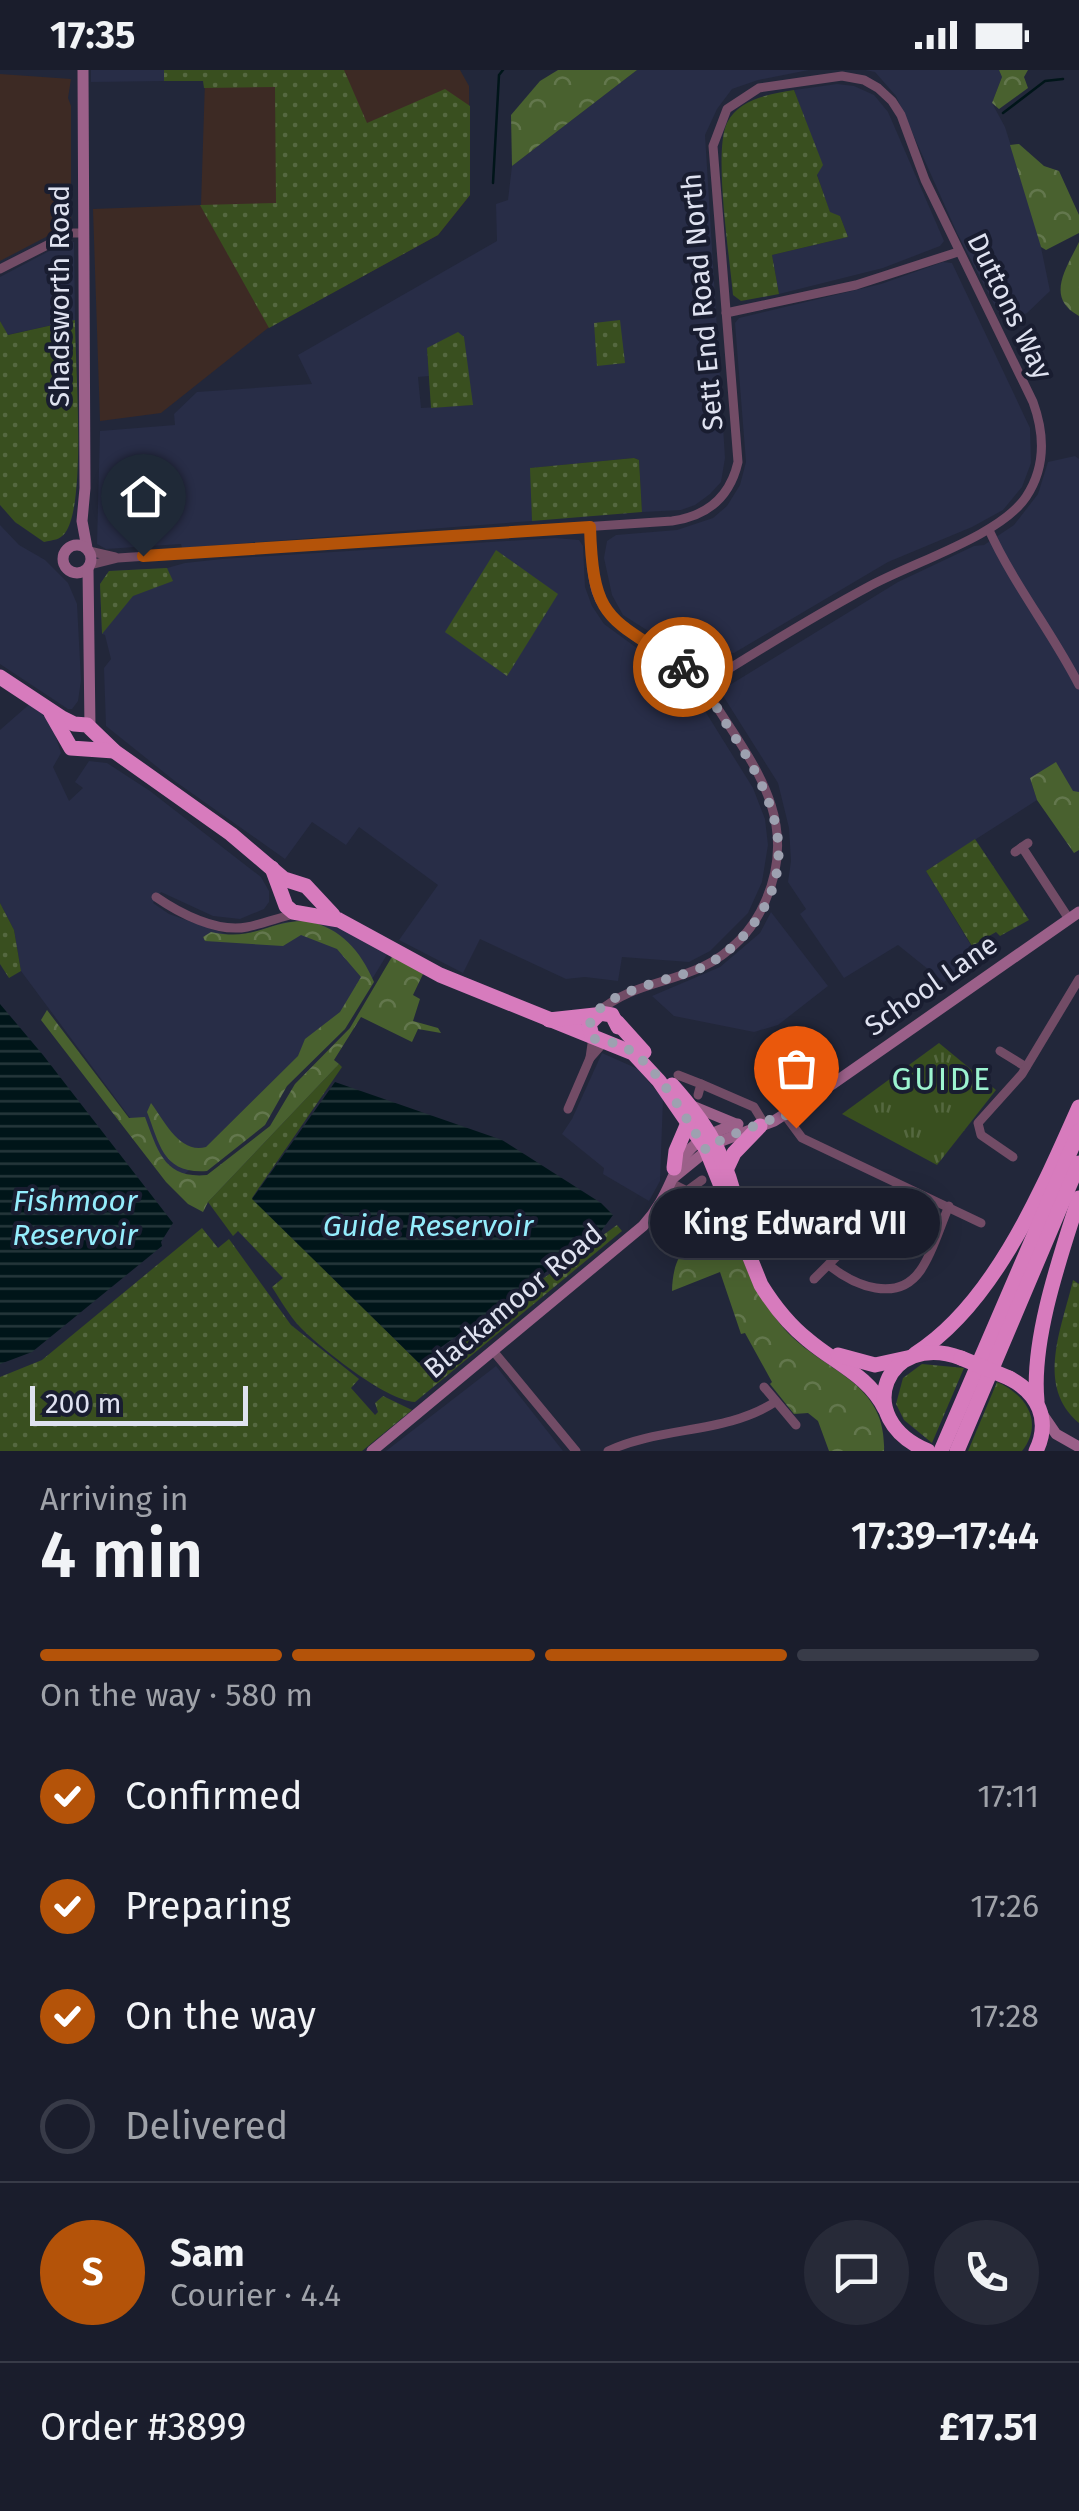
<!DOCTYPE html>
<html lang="en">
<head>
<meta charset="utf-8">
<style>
  body { margin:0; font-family:"Fira Sans",sans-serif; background:#272a38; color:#f1f3f6; height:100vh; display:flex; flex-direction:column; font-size:38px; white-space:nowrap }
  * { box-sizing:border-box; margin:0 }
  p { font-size:32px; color:#9fa2a9 }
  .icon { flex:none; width:55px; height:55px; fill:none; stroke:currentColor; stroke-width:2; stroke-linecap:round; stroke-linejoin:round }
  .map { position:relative; height:1381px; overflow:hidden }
  .sheet { display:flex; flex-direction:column; background:#1a1d2c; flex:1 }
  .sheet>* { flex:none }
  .scale { position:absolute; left:30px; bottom:25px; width:218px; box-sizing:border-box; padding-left:10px; border:5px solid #dfe2f0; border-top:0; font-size:28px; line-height:35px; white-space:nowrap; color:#dfe2f0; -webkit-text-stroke:8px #191d30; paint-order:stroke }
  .pin { position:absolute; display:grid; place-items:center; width:85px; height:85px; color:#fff; margin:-102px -42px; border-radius:50% 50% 50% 0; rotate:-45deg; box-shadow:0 0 10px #0007 }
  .pin .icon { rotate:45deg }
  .courier { position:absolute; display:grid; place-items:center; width:100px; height:100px; margin:-50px; border:8px solid #b45309; border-radius:50%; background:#fff; color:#222; box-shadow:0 2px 12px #0007 }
  .bubble { position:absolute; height:70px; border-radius:35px; background:#1a1d2c; box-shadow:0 5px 25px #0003,0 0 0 2px #383b48; font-size:32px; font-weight:600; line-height:70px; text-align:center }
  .summary em { font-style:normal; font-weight:600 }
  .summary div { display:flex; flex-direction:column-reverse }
  .summary { display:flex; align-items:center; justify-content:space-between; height:170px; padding:0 40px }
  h1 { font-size:65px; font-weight:600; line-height:75px }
  .bar { display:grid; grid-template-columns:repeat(4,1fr); gap:15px 10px; align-content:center; height:120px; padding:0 40px }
  .bar i { height:12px; border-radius:8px; background:#383b48 }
  .bar .on { background:#b45309 }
  .bar p { grid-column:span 4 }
  .line { display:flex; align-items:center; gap:25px; padding:0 40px; border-top:2px solid #383b48 }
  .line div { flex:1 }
  .round { display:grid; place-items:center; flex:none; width:105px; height:105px; border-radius:52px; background:#272a38 }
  ol { padding:0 40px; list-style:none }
  li { display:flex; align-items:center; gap:30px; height:110px }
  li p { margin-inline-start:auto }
  li .icon { padding:10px; border-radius:50%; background:#b45309; color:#fff; stroke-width:4 }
  li:last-child { color:#9fa2a9 }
  li i { width:55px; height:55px; border:5px solid #383b48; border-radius:50% }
  .status { display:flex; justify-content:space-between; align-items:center; height:70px; padding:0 50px; background:#1a1d2c; direction:ltr }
  .status svg { height:28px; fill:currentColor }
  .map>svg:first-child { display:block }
</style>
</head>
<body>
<div class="status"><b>17:35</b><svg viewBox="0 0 49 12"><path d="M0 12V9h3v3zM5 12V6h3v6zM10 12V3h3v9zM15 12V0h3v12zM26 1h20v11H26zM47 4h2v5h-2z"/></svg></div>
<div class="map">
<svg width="1079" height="1381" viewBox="0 0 1079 1381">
  <defs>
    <pattern id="grass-dots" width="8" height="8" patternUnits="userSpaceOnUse" patternTransform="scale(2.5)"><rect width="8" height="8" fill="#394f1f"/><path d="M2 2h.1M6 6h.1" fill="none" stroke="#556840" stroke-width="1.8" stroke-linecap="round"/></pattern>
    <pattern id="forest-crowns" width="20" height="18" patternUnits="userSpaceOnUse" patternTransform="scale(2.5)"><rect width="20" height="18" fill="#49612f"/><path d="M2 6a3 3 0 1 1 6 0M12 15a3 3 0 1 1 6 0" fill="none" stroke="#63774d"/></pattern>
    <pattern id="park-tufts" width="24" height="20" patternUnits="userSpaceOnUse" patternTransform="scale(2.5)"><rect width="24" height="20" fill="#394f1f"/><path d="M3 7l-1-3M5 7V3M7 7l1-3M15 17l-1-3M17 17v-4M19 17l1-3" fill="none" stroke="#556840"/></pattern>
    <pattern id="water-rules" width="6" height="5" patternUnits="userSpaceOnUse" patternTransform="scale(2.5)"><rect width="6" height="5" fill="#001519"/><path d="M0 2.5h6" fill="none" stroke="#25373b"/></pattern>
  </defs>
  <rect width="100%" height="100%" fill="#22273a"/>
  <g fill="#282d47" fill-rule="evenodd">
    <polygon points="91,0 164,0 164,11 91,12"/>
    <path d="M637,0H809L758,10L732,19L717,39L705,65L725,388L721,412L710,424L695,435L681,440L642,442L639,390L634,388L531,398L532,451L182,478L181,474L106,479L97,474L100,361L175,355L174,344L197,322L312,314L298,285L497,171L496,134L508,130L512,96ZM427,278L473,335L421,338L418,307L429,306Z"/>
    <polygon points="865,0 999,0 1002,7 992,33 1005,57 1037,158 1050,221 1027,243 1004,253 957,163 896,26 875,2"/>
    <polygon points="837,14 854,16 874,25 888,42 944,171 940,176 883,198 779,224 772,185 848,167 840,146 830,143 817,104 822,95 794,20"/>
    <polygon points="68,171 74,172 75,250 7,265 0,251 0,207"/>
    <polygon points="943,192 952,193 1030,358 1031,393 1022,417 1003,440 972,457 888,492 734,583 680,581 623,545 612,525 604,488 607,471 616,465 677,460 713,448 727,436 740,415 746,392 735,253 739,248 881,214"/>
    <polygon points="1075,386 1079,389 1079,722 1073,722 1056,693 1030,708 1037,730 926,801 981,892 964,898 944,912 898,875 844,908 800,844 806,839 788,812 791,791 789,758 778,713 720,621 898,512 974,476 984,475 1014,455 1038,424 1048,392"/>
    <polygon points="0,455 19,475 45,490 68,513 77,534 81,610 78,631 72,639 68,639 0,594"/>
    <polygon points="555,468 579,470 583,476 585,517 592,536 604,554 690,617 753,718 765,749 768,775 762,812 748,843 710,881 689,892 622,887 618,911 585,907 566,909 480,869 463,903 399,870 438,815 359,757 346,775 312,752 285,789 176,712 106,656 104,598 111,589 105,565 102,564 100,514 109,501 167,498 185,493 222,489"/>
    <polygon points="32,632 42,641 54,661 61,683 53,697 69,731 83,718 75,712 89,691 107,693 150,721 261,807 269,821 269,832 264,839 240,849 213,846 161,822 153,833 169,844 232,866 253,863 285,852 317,851 346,861 388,883 338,965 177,1111 21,901 14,860 0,833 0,660"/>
    <polygon points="771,842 828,916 778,955 754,962 674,946 652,926 720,897 760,863"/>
    <polygon points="602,983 638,999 663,1029 660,1111 649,1131 603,1104 604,1098 562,1064 572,1049"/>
    <polygon points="496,1296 563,1381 386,1381"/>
  </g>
  <g fill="#3d2a24">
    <polygon points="165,0 460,0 469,16 470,125 438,165 268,258 161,343 100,351 93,139 201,135 205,11"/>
    <polygon points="0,4 71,9 68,28 71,36 71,149 67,156 0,191"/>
  </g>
  <g fill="url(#grass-dots)">
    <polygon points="164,0 344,0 367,53 445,19 470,36 470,125 438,165 269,258 200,135 276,133 275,17 204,18 203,11 164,11"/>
    <path d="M794,20L823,95L817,105L830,142L840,146L848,167L772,185L779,224L741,231L733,225C730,190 713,81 727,53C739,28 771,24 794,20Z"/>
    <path d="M75,250C75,291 87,435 65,463C60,470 53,470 44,472L15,452L0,435V251L8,265Z"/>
    <polygon points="620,250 625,293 597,296 594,253"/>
    <polygon points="458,262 464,267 473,335 431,338 427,278"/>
    <polygon points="634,388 639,390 642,442 532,451 530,398"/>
    <polygon points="496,480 558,524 507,606 445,562"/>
    <polygon points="167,498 173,511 133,526 102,564 100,514 109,501"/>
    <polygon points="975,769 1029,850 1000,866 996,862 972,876 926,801"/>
    <polygon points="0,833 14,860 21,901 9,908 0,894"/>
    <path d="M339,994L342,997L252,1128L419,1293L428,1292L617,1155L622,1161L415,1332C385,1330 322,1279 300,1257C289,1245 281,1231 272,1217L283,1208L238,1161L233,1166L208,1132Z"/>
    <polygon points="202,1158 218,1178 229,1169 291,1255 359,1309 351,1318 375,1345 378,1342 375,1333 383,1326 412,1340 362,1381 0,1381 0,1307 42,1290"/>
    <path d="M1073,1210L1079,1214V1353C1035,1316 1062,1258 1073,1210Z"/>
    <polygon points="922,1294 964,1298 932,1373 904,1350 896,1334 903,1308"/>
    <path d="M997,1312C1027,1325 1044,1353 1022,1381H968Z"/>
  </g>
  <g fill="url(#forest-crowns)">
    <polygon points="558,0 637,0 512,96 511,45 540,11"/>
    <polygon points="999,0 1028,0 1024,7 1028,18 999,39 992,33 1002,7"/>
    <polygon points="1019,74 1044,96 1059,101 1079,145 1079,163 1046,180 1041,177 1010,75"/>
    <path d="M1079,172V246C1045,228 1066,199 1079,172Z"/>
    <polygon points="1056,692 1073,721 1079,722 1079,780 1074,783 1037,730 1030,708"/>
    <path d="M307,851C341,858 360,880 374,912L345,959L287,1016L265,1055L207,1101C163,1104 160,1075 147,1042L151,1033C165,1052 180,1084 206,1077L298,986L305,969L340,942L361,907L337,879L301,865L283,876L205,871L203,867L211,862C257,872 266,850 307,851Z"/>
    <path d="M393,885L423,904L413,925L420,929L413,951L438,958L441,963L418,959L412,972L361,947L334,990L339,994L208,1132L203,1142L188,1134L166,1112L41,950L47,940L129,1048L145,1047C158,1081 164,1109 207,1105L270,1056L295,1014L350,958Z"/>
    <path d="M728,1150C741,1189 755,1223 781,1255C819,1302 887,1308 884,1381H829L818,1351L808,1343L794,1344L770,1314L772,1312L745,1263L741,1264L720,1202L672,1221C673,1177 693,1170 728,1150Z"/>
  </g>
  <polygon fill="url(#park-tufts)" points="939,973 996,1020 937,1095 842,1044"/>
  <g fill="url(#water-rules)">
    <polygon points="0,934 43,985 173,1153 161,1172 162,1176 32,1282 0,1294"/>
    <polygon points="335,1012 502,1070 601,1133 613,1145 599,1164 419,1293 252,1129"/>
  </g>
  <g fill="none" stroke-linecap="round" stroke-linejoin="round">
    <g stroke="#001519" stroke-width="2.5">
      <polyline points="1003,43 1045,11 1063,9"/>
      <polyline points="493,113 499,5 503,0"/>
    </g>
    <g stroke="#724c66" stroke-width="9">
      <polyline points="0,199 71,163 82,163"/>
      <polyline points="726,243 856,215 958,182"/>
      <path d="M590,457C591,478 590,500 596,521C608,562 673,584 703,615C745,685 804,745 765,832C753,860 730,884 702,897C666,914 628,915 597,943"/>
      <path d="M989,460C1014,515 1052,562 1079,615"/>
      <polyline points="89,481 115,487"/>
      <path d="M90,495L118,488L672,451C708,446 730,427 738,392L713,76L727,39L759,18L842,6L864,10L878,18L892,31L901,45L925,110L1033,332C1045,365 1046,397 1026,427C1000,466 911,493 868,517C812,547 757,581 703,615"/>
      <polyline points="1022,777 1069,849"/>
      <polyline points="1015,782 1028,773"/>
      <path d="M156,827C179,843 217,863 247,857C262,854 278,848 294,844"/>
      <polyline points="593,967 590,988 605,971"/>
      <polyline points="1000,981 1026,997"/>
      <polyline points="678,1005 701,1014 698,1025"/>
      <polyline points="701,1014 754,1037 765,1055"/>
      <polyline points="568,1039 590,988"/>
      <polyline points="785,1045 802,1068 981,1153"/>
      <polyline points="1013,1087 981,1065 978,1053 1022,1004 1079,909"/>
      <polyline points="671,1113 687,1121 702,1110"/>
      <path d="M830,1196C855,1216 897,1233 920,1201C933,1183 940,1156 949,1136"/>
      <polyline points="814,1209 837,1186"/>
      <polyline points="494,1282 576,1381"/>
      <polyline points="764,1317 796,1355"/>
      <path d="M608,1381C661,1356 726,1364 775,1332"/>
    </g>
    <g stroke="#9b6089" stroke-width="11">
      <polyline points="83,0 85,418 82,451 87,478"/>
      <circle cx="77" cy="489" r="14"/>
      <polyline points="88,499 90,658"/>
      <polyline points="690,1035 736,1054"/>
      <polyline points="673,1108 716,1073 774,1051 834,1013 1079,842"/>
      <polyline points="1043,1345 1056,1364 1079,1377"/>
      <path d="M372,1381L643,1156C685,1110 664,1075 738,1054"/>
    </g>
    <g stroke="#d77bbd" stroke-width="15">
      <polyline points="0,607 62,648 74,654 87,655 114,681 231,764 284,809 306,816 333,845"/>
      <polyline points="51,643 71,678 114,681"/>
      <path d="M272,798L286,836L293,842L339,850L440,905L633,983L659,1011L706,1079L761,1215C774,1236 789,1255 808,1270C835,1293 869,1306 885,1339"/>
      <polyline points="549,950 595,945"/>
      <polyline points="617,952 644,982"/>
      <polyline points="592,966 589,954 600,943 612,945 618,957"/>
      <path d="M672,1015C704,1051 721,1077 734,1124"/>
      <polyline points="674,1098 676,1081 688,1053"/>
      <polyline points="727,1098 734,1083 760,1056"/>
      <path d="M915,1284C994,1234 1042,1120 1079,1037"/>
      <polyline points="838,1285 875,1295 907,1288"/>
      <path d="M1009,1308C1038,1323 1051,1350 1036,1381"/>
      <path d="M1037,1331C1031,1270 1060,1187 1079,1128"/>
      <path d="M928,1381C849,1348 887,1260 961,1288"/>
      <polyline points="941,1381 1079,1061"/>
      <polyline points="957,1381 1079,1093"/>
    </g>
    <polyline stroke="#d77bbd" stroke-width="15" points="961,1288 1009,1308"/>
  </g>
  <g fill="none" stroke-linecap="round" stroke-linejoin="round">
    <path stroke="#9da1b0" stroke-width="10" stroke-dasharray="0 18" d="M683,597C705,612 715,636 729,658C772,724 806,792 747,862C735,876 720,888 705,896C676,911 591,920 589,960L595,969C606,972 616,972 626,978C657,995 687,1050 706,1080L724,1068L785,1044L796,1058"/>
    <path stroke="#b45309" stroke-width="12" d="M143,486L590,457C593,554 610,546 683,597"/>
  </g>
  <g text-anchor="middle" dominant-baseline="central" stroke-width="8" stroke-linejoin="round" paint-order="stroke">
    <g font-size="28" fill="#dfe2f0" stroke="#191d30">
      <text transform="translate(59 226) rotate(-90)">Shadsworth Road</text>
      <text transform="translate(702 232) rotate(-95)">Sett End Road North</text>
      <text transform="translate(1010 236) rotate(64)">Duttons Way</text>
      <text transform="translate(931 915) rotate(-35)">School Lane</text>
      <text transform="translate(513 1231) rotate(-40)">Blackamoor Road</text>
    </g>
    <g font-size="30" font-style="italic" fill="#94edfd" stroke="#191d30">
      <text x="75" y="1131">Fishmoor<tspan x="75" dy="34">Reservoir</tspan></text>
      <text x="428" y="1156">Guide Reservoir</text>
    </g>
    <g font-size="32" letter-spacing="2.5" fill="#9cf4d0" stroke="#191d30">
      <text x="942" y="1009">GUIDE</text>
    </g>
  </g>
</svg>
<div class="scale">200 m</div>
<div class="pin" style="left:796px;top:1058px;background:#ea580c"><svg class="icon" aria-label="bag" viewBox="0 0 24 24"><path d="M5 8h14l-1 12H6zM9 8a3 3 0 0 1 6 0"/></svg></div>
<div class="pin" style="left:143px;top:486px;background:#1f2937"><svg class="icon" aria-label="home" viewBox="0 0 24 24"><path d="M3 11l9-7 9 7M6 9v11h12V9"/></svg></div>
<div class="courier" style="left:683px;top:597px"><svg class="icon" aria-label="bike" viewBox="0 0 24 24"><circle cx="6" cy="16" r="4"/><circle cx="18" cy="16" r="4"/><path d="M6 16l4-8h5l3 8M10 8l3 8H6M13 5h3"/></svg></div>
<div class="bubble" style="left:650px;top:1118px;width:290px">King Edward VII</div>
</div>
<section class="sheet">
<div class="summary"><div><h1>4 min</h1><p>Arriving in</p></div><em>17:39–17:44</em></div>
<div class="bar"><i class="on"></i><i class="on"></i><i class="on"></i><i></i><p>On the way · 580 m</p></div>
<ol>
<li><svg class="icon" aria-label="check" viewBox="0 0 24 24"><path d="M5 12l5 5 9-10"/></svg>Confirmed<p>17:11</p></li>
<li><svg class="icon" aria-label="check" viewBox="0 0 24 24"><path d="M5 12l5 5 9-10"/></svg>Preparing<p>17:26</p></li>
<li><svg class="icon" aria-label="check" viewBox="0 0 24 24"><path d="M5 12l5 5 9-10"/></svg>On the way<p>17:28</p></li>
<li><i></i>Delivered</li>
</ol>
<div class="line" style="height:180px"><b class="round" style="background:#b45309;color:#fff">S</b><div><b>Sam</b><p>Courier · 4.4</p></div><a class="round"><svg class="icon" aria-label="chat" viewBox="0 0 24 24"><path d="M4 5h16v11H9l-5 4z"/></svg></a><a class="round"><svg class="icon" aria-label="phone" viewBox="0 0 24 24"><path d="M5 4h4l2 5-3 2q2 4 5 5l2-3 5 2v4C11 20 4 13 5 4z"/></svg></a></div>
<div class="line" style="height:130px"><div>Order #3899</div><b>£17.51</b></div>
</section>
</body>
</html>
